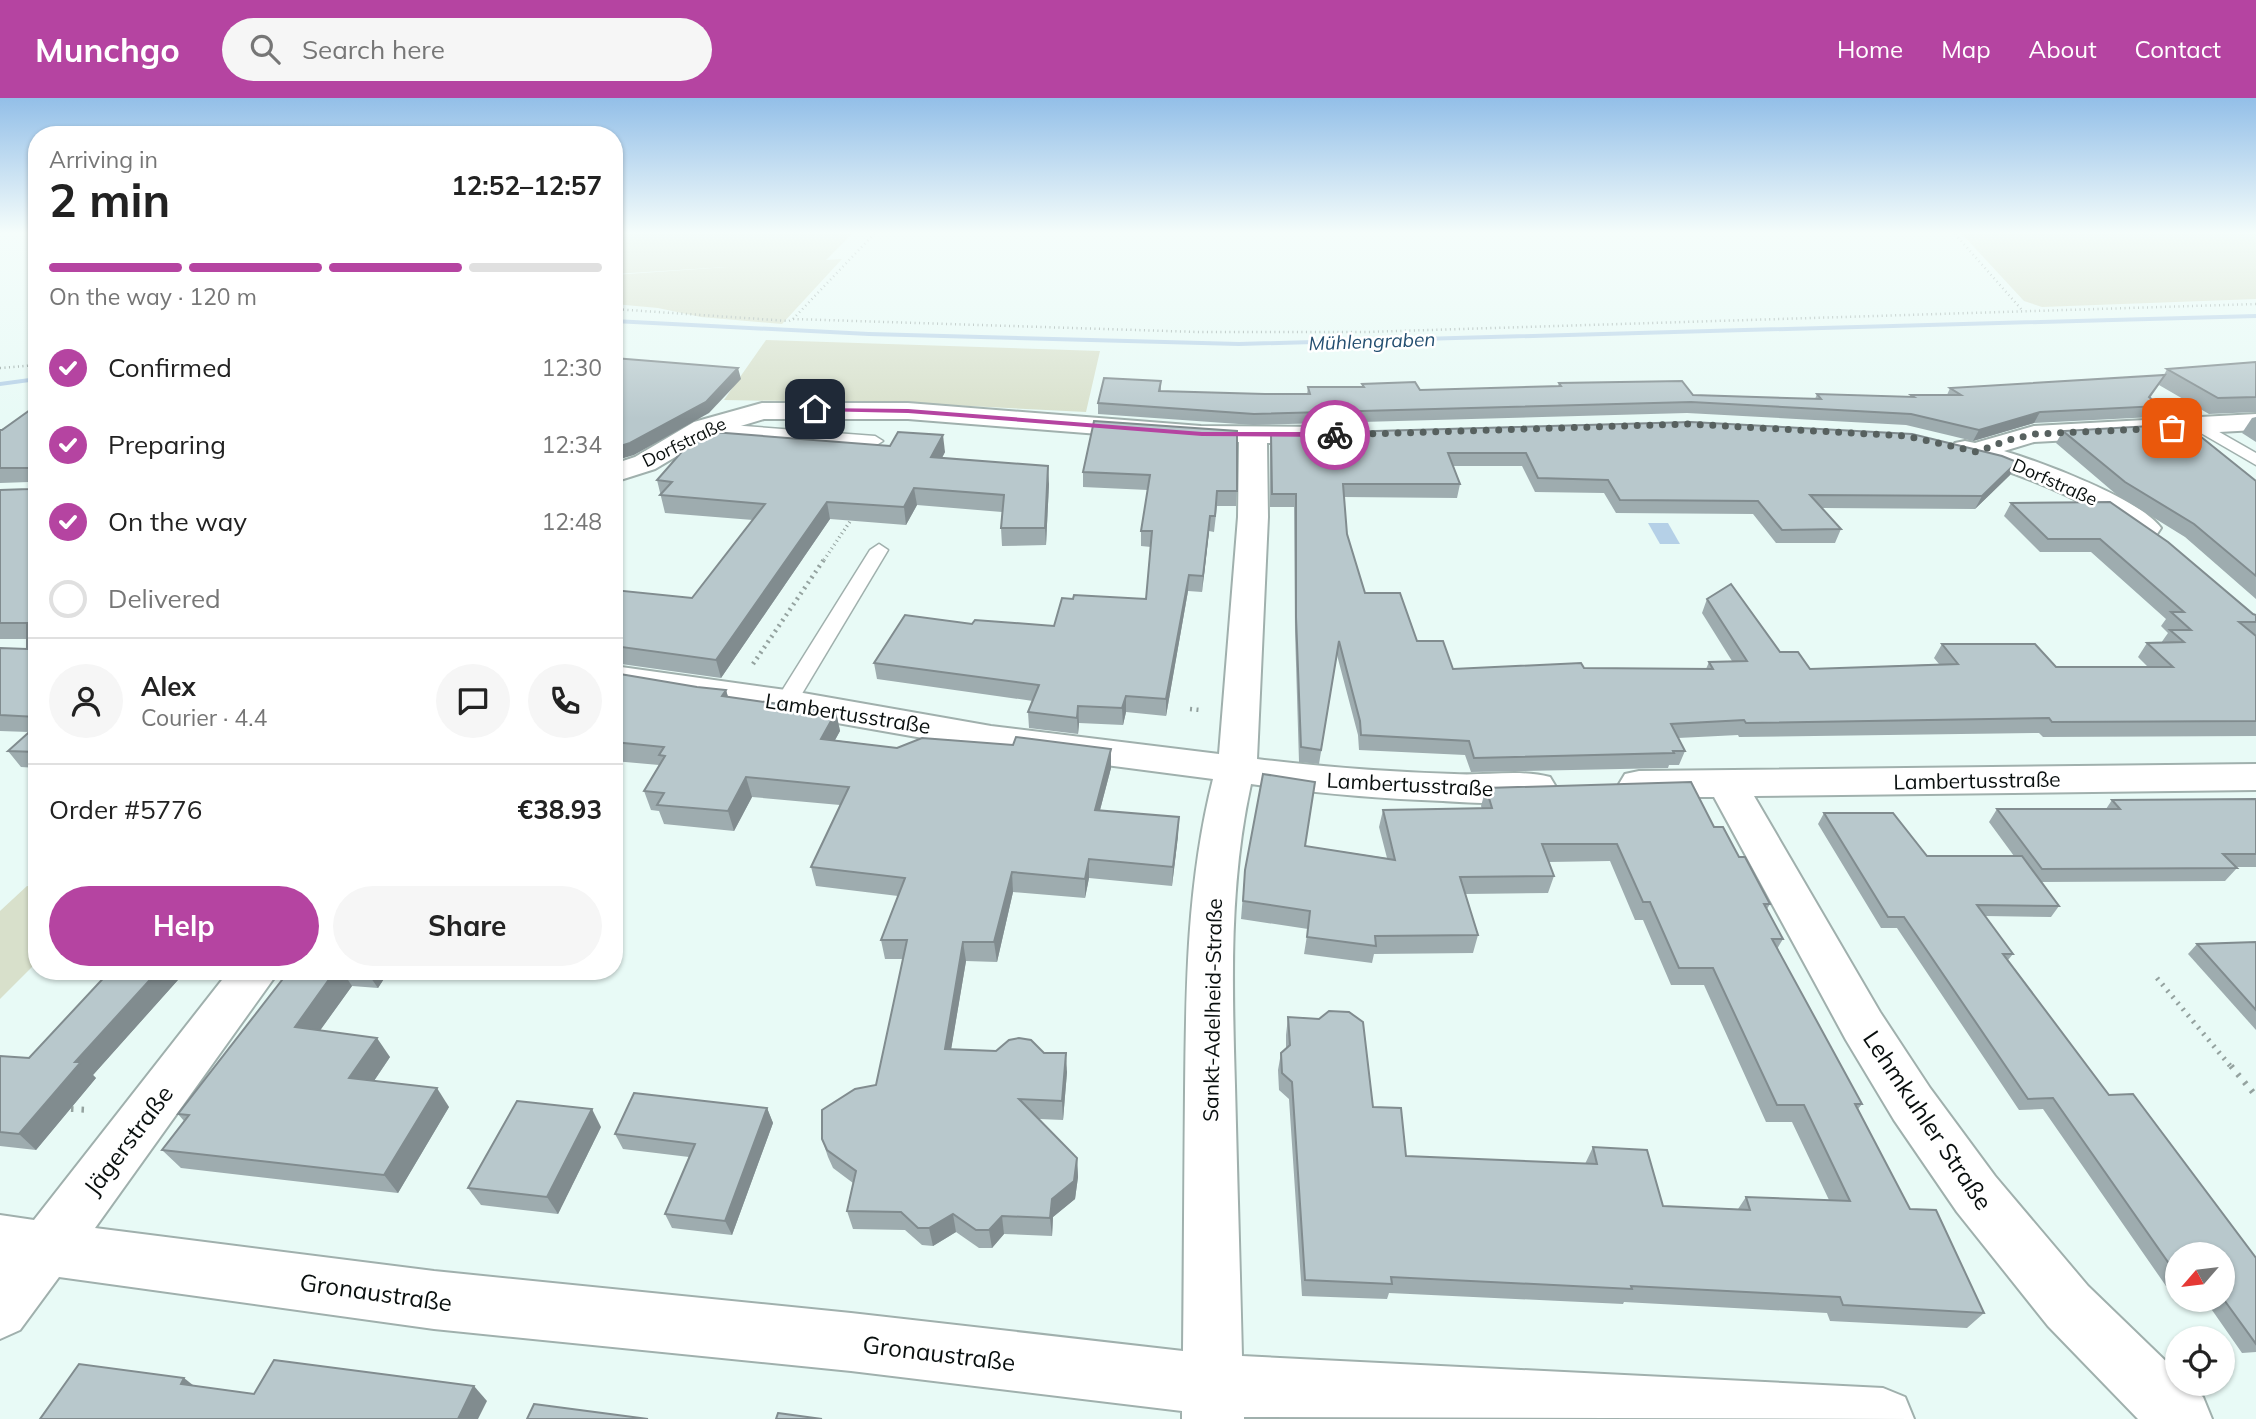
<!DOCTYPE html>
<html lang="en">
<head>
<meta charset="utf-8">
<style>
  body { margin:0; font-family:Mulish,sans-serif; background:#f6f6f6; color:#222; height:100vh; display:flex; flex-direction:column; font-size:26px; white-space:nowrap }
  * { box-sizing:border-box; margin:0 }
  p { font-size:23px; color:#767676 }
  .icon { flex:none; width:38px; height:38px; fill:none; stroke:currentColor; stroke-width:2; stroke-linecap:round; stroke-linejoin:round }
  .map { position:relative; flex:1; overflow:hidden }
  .details { position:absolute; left:28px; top:28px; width:595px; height:854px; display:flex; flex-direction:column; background:#fff; border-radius:28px; box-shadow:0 2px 5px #0004 }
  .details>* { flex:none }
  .needle { width:46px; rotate:242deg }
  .buttons { position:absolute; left:2165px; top:1144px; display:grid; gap:14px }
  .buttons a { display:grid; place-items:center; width:70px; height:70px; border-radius:50%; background:#fff; box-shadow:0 2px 5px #0004; font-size:35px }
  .pin { position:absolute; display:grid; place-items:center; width:60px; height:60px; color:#fff; margin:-30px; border-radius:14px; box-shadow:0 4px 10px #0006 }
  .courier { position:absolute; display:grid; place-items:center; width:70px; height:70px; margin:-35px; border:5px solid #b544a1; border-radius:50%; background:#fff; color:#222; box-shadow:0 2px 9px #0007 }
  .summary em { font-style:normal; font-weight:700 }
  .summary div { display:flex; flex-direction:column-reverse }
  .summary { display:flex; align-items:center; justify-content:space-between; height:119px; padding:0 21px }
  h1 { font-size:46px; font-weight:700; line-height:52px }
  .bar { display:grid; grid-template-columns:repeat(4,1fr); gap:10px 7px; align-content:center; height:84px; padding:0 21px }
  .bar i { height:9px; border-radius:5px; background:#e0e0e0 }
  .bar .active { background:#b544a1 }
  .bar p { grid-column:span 4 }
  .line { display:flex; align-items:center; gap:18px; padding:0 21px; border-top:2px solid #e0e0e0 }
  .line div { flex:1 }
  .round { display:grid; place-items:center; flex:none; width:74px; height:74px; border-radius:37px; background:#f6f6f6 }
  ol { padding:0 21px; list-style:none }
  li { display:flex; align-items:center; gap:21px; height:77px }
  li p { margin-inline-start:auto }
  li .icon { padding:7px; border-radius:50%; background:#b544a1; color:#fff; stroke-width:4 }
  li:last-child { color:#767676 }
  li i { width:38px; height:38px; border:4px solid #e0e0e0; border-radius:50% }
  .cta { display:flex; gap:14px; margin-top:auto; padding:14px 21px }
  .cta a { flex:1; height:80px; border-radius:42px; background:#b544a1; color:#fff; font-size:28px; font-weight:700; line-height:80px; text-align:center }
  .cta a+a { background:#f6f6f6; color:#222 }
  header { display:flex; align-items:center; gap:42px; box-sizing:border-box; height:98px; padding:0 35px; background:#b544a1; color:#fff }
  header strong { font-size:33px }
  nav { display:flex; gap:38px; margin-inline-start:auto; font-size:24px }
  .search { width:490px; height:63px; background:#f6f6f6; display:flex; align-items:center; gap:18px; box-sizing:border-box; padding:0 24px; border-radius:38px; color:#767676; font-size:26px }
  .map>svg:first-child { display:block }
</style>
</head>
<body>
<header>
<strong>Munchgo</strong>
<div class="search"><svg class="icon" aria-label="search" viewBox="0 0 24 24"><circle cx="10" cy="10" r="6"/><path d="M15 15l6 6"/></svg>Search here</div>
<nav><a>Home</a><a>Map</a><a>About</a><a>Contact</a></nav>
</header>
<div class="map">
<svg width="2256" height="1321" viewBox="0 0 2256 1321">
  <rect width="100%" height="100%" fill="#e8faf6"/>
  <g fill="#d8e0cb">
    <polygon points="614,136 852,136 826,162 842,161 782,226 701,219 658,210 614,206 614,177 727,169 614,176"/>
    <polygon points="1962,136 2256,136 2256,201 2042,209 2024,203"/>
    <polygon points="766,242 1100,253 1086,314 909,305 724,302"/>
    <polygon points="27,788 37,789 37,864 0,901 0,813"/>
  </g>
  <polygon fill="#b5d0e7" points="1648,425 1668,425 1680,446 1660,446"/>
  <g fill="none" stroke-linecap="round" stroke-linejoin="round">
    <g fill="#b5d0e7" fill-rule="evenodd">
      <polygon points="2256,216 2256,220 1239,248 869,238 614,225 614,221 869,234 1239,244"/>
      <polygon points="37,279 37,283 0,288 0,284"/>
    </g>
    <defs>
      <g id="service">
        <polygon points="2200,323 2256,355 2256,367 2194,331 2192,328 2194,325"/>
        <polygon points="704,325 875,338 883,343 875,348 698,333 696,330"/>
        <polygon points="879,446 888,452 797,604 794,609 778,609 775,604 870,452"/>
      </g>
      <g id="minor">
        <path d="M762,305H908L1201,328L1322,329L1332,331L1336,337L1332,343L1322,345H1267L1268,419L1257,661C1323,669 1388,674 1454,676C1485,678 1520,671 1550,679L1556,689L1550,699C1517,708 1478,705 1443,703C1378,701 1315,695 1251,686C1229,786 1232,886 1235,988C1237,1078 1240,1168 1242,1258L1883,1290L1905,1299L1914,1321L1244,1319V1321H1182V1313L851,1273L434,1231L59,1179L20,1232L0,1241V1117L34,1122L229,873H279L95,1130L434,1173L851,1215L1183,1253C1184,1166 1184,1080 1185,993C1186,888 1187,784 1213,681L991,652L786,616L614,590V568L786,592L991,628L1219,656L1238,419L1239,344H1201L908,321H764L714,336L655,371L614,384V366L635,359L694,324Z"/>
        <path d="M2256,316V332L2034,344L2004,353C2040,364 2141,401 2161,430L2157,436C2136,442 2124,429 2108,419C2060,391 2009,372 1955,357L1951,351L1955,345L1965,343L1975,345L2034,328Z"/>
        <polygon points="2256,666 2256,692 1754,698 1880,914 1930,990 1995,1078 2088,1188 2177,1274 2177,1286 2189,1286 2203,1299 2212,1321 2138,1321 2048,1228 1957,1114 1894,1022 1846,942 1714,699 1639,699 1625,696 1619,686 1625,676 1639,673"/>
      </g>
    </defs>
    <use href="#service" stroke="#a0b0ad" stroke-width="3"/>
    <use href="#minor" stroke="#a0b0ad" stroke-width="4"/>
    <g stroke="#94a29f" stroke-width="2.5" stroke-dasharray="1 3.5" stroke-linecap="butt">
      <polyline points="1955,136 2022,212"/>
      <polyline points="614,211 789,223 793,221 1198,234 1366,234 2256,206"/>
      <polyline points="793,221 874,136"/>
      <polyline points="0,270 37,267"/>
    </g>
    <polyline stroke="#94a29f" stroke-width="3.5" stroke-dasharray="1 3.5" stroke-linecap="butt" points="824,462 851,422"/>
    <g stroke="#94a29f" stroke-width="4.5" stroke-dasharray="2 4.5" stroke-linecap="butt">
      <polyline points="753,566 825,460"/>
      <polyline points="1190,611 1200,612"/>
    </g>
    <polyline stroke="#94a29f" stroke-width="5" stroke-dasharray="2 6" stroke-linecap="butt" points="2157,880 2232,970"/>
    <g stroke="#94a29f" stroke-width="6" stroke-dasharray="2.5 8" stroke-linecap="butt">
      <polyline points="2231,968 2256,998"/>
      <polyline points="71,1011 91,1012"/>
    </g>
    <use href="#service" fill="#fff" fill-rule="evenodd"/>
    <use href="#minor" fill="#fff" fill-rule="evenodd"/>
  </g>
  <g fill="#9eacaf">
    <polygon points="2256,264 2256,314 2209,316 2159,287 2150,300 2160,308 2153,319 2034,325 1973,343 1906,327 1687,315 1253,327 1098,316 1098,305 1161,283 1161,293 1265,296 1307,296 1308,289 1362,289 1362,286 1420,292 1558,288 1559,285 1693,297 1815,301 1817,296 1910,299 1911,297 1947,297 1950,290 2164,277 2167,271"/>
    <polygon points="37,312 37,670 21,669 8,653 29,634 0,633 0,550 27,551 27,541 0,541 0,392 29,391 29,384 0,385 0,332"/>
    <polygon points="2256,319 2256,344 2242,335 2252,320"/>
    <polygon points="1094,323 1237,393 1236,408 1217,408 1214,434 1209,433 1202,494 1188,493 1166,618 1126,614 1123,627 1079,625 1078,636 1029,630 1028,614 1033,603 877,581 874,565 972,526 1054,528 1073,501 1146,501 1151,449 1141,448 1141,433 1148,392 1083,389 1083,374"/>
    <polygon points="2063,333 2256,383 2256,501 2185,439 2117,397 2056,345"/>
    <polygon points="1271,336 2017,364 2010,377 1975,411 1822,410 1841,431 1835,445 1776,445 1753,416 1616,415 1604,395 1535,394 1522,368 1453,368 1460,386 1457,400 1344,399 1347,436 1365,495 1417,543 1453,571 1584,570 1706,571 1709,564 1732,563 1702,515 1707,501 1780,554 1810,571 1939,566 1934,560 1942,546 2056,569 2148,569 2138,559 2147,545 2161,545 2168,535 2161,528 2166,521 2091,454 2040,454 2004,418 2011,405 2110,404 2253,516 2256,517 2256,638 2043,639 2039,635 1739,639 1738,637 1678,640 1685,653 1679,667 1669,667 1668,670 1471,674 1465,657 1359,652 1358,637 1337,557 1319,666 1299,664 1295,533 1294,409 1270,409 1270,349"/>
    <polygon points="945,354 942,360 1049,386 1046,447 1002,448 1001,430 1002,414 917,407 906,427 830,421 721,580 614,565 614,492 692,500 753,422 665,415 657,382"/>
    <polygon points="614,575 697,589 726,592 728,599 836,614 840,633 835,642 897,650 1013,647 1111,651 1111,670 1100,712 1178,738 1172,788 1089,780 1085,800 1013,794 997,864 966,863 951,951 1044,955 1067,974 1063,1022 1039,1021 1077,1060 1078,1079 1075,1101 1053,1119 1052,1138 1004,1136 992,1150 979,1150 956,1134 933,1148 922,1147 905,1132 853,1131 847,1113 853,1085 833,1070 828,1059 822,1041 876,987 903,861 885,861 881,842 898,798 816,788 811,769 840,707 752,699 734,733 664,726 659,713 651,712 644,693 659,667 614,663"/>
    <polygon points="1486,690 1714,729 1739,759 1770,806 1767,811 1783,841 1777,851 1862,1006 1858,1011 1910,1111 1984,1215 1967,1230 1830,1223 1827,1215 1624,1204 1623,1206 1389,1195 1387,1201 1302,1198 1289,1001 1279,992 1278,972 1281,955 1286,950 1286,937 1288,919 1373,1009 1406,1058 1585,1066 1593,1049 1663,1108 1738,1111 1746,1099 1829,1102 1792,1024 1766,1024 1704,887 1671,887 1643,822 1635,822 1610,763 1549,764 1554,778 1548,795 1465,796 1478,837 1473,855 1374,856 1372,865 1304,856 1308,831 1241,821 1245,772 1305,748 1387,760 1379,729 1383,712 1482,711 1481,708"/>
    <polygon points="2256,701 2256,769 2235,769 2237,770 2225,783 2041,784 2059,808 2051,819 1985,818 2013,856 2008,862 2109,997 2256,1160 2256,1254 2242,1255 2205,1202 2222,1202 2222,1157 2177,1157 2177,1188 2166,1188 2043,1011 2019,1012 1897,830 1881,830 1818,726 1824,715 1927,758 2014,758 1989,724 1997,711 2106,711 2112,702"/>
    <polygon points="2256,844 2256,932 2188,856 2197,846"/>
    <polygon points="106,873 186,873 93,977 96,980 36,1052 0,1048 0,958 29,960 108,876"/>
    <polygon points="289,873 389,873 378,890 352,888 320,932 390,959 374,983 449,1009 398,1095 181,1070 162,1052 184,1023 178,1016"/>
    <polygon points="767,1010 773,1025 732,1137 672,1130 665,1116 689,1059 623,1051 615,1036"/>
    <polygon points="601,1029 558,1116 481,1107 468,1090"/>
  </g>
  <g fill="#818c8f">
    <polygon points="738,270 741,281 709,315 634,357 614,363 614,350"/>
    <polygon points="2040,314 2034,325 1973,343 1979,332"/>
    <polygon points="943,337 945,354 933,376 931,359"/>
    <polygon points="2017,364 2010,377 1975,411 1982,398"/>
    <polygon points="1048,368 1049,386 1046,447 1045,430"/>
    <polygon points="914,390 917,407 906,427 904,409"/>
    <polygon points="827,404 830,421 721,580 716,562"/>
    <polygon points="1210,418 1209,433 1202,494 1203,478"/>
    <polygon points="1189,477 1188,493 1166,618 1166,601"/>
    <polygon points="726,592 731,610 722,598"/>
    <polygon points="1126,598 1126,614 1123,627 1122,610"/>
    <polygon points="1078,608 1079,625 1078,636 1077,620"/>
    <polygon points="836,614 840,633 825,660 821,641"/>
    <polygon points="1111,651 1111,670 1095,731 1095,712"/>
    <polygon points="746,679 752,699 734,733 728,713"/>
    <polygon points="1179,719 1178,738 1172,788 1173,769"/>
    <polygon points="1089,761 1089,780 1085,800 1085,781"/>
    <polygon points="1012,774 1013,794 997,864 994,844"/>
    <polygon points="963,844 966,863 948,970 945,951"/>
    <polygon points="158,873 186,873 93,977 96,980 36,1052 19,1036 75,964"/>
    <polygon points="335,873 342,873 352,888 309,948 295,929"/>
    <polygon points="366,873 389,873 378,890"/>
    <polygon points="377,940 390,959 363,999 349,980"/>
    <polygon points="1066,955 1067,974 1063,1022 1062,1003"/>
    <polygon points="437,990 449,1009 398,1095 384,1077"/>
    <polygon points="767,1010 773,1025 732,1137 725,1123"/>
    <polygon points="592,1011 601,1029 558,1116 547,1099"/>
    <polygon points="1077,1060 1078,1079 1075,1101 1053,1119 1052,1138 1050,1120 1052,1101"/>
    <polygon points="953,1116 956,1134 933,1148 929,1130"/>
    <polygon points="1002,1118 1004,1136 992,1150 989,1132"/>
    <polygon points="184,1280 203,1295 181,1286"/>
    <polygon points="474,1288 487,1303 478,1321 458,1321"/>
  </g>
  <g fill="#b8c8cc" stroke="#818c8f" stroke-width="2">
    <polygon points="614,260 738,270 706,304 630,345 614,350"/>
    <polygon points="2256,264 2256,299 2218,300 2167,271"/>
    <polygon points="2165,277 2149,299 2160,308 2040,314 1979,332 1911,316 1691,304 1254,316 1098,305 1104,280 1161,283 1159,293 1265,296 1310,296 1308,289 1364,289 1362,286 1415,284 1420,292 1561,288 1559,285 1682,283 1693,297 1821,301 1817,296 1914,299 1911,297 1961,297 1950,290"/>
    <polygon points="30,312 37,312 37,619 0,617 0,550 27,551 27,525 0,525 0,392 29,391 29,370 0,370 0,332 2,332"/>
    <polygon points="1094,323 1237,333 1237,393 1217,393 1215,418 1210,418 1203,478 1189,477 1166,601 1126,598 1122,610 1078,608 1077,620 1028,614 1039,587 874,565 905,517 972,526 975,522 1054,528 1062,500 1073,501 1074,497 1146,501 1152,433 1141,433 1150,377 1083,374"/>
    <polygon points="1691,324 1912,336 2002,358 2017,364 1982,398 1810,397 1841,431 1782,432 1758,403 1620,402 1608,382 1538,380 1526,355 1448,355 1460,386 1343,386 1347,436 1365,495 1400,495 1417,543 1443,543 1453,571 1581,565 1584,570 1713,571 1709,564 1747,563 1707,501 1731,486 1780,554 1798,554 1810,571 1958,566 1942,546 2035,546 2056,569 2173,569 2147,545 2184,544 2170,532 2191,532 2171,514 2184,514 2100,441 2048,441 2011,405 2110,404 2168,444 2253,516 2256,517 2256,524 2239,524 2256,538 2256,623 2052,624 2049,620 1746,625 1744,622 1671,626 1685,653 1673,653 1674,655 1474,660 1469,643 1361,637 1360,623 1339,543 1321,652 1301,649 1296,519 1296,396 1272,396 1271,336"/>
    <polygon points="2185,326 2256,383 2256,478 2194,426 2125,384 2063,333"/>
    <polygon points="700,333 890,348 898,334 943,337 931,359 1048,368 1045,430 1001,430 1004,397 914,390 904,409 827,404 716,562 614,548 614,492 692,500 765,406 660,397 672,384 657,382"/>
    <polygon points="614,575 697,589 726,592 722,598 836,614 821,641 897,650 922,640 1013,647 1016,639 1111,651 1095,712 1179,719 1173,769 1089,761 1085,781 1012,774 994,844 963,844 945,951 996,953 1009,942 1019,940 1031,942 1044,955 1066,955 1062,1003 1019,1001 1077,1060 1074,1083 1052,1101 1050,1120 1002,1118 989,1132 976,1132 953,1116 929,1130 918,1130 901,1114 847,1113 856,1073 827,1052 822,1041 822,1012 855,991 876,987 907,842 881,842 905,780 811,769 849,689 746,679 728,713 657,707 664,695 644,693 665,658 659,657 664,649 614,644"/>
    <polygon points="37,627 37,654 8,653"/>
    <polygon points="1263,676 1315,684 1305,748 1395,762 1383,712 1492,710 1486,690 1691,684 1714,729 1723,729 1739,759 1745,759 1770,806 1764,806 1783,841 1772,841 1862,1006 1855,1006 1910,1111 1936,1112 1984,1215 1843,1207 1840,1199 1631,1188 1632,1191 1391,1179 1392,1186 1305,1182 1292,984 1282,975 1281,955 1290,947 1288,919 1319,921 1329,913 1349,914 1363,924 1373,1009 1401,1010 1406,1058 1597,1066 1593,1049 1647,1052 1663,1108 1750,1112 1746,1099 1850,1103 1804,1007 1777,1007 1713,870 1679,870 1650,804 1643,804 1617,746 1542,746 1554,778 1460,779 1478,837 1375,838 1376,848 1307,839 1310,813 1243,803 1245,772"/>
    <polygon points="2256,701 2256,756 2223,756 2237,770 2042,771 1997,711 2120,711 2112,702"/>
    <polygon points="1824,715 1893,715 1927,758 2022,758 2059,808 1977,807 2013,856 2003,856 2109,997 2133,996 2256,1160 2256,1246 2222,1199 2222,1157 2177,1157 2177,1177 2053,1000 2028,1001 1904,819 1888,819"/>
    <polygon points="2256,844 2256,912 2197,846"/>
    <polygon points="110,873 158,873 75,964 81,964 19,1036 0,1034 0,958 29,960"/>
    <polygon points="289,873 335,873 295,929 377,940 349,980 437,990 384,1077 162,1052 189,1017 178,1016"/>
    <polygon points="634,995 767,1010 725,1123 665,1116 695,1046 615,1036"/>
    <polygon points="517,1003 592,1011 547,1099 468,1090"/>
    <polygon points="274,1262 474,1288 458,1321 40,1321 79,1266 184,1280 181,1286 254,1296"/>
    <polygon points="534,1306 648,1321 527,1321"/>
    <polygon points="778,1315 822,1321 776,1321"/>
  </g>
  <linearGradient id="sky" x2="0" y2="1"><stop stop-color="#93bfe8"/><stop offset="0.42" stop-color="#f5fdfb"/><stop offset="1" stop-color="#f5fdfb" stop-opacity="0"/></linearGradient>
  <rect width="2256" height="321" fill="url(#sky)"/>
  <polygon fill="#b544a1" points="812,310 908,311 1202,334 1335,334 1339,337 1335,339 1202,338 908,315 815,313"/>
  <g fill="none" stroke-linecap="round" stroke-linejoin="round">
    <polyline stroke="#57615f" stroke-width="7" stroke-dasharray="0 12.6" points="1335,337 1688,326 1906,338 1977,354 2005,343 2034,336 2172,330"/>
  </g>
  <g text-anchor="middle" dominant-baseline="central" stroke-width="5" stroke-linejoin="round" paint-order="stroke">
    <g font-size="18" fill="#090f0e" stroke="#fff">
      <text transform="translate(684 344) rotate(-26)">Dorfstraße</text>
      <text transform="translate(2055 384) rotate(24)">Dorfstraße</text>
    </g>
    <g font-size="19" font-style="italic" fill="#244f71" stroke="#fff">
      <text transform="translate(1372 243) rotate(-2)">Mühlengraben</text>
    </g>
    <g font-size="21" fill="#090f0e" stroke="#fff">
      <text transform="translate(848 615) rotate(9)">Lambertusstraße</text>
      <text transform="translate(1977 682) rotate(-1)">Lambertusstraße</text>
      <text transform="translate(1410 686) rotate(3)">Lambertusstraße</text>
      <text transform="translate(1212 912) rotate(-89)">Sankt-Adelheid-Straße</text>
    </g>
    <g font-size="24" fill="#090f0e" stroke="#fff">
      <text transform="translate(1928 1022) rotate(56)">Lehmkuhler Straße</text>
      <text transform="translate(128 1042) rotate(-53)">Jägerstraße</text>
      <text transform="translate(376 1194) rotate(8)">Gronaustraße</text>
      <text transform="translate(939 1255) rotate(7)">Gronaustraße</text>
    </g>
  </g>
</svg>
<div class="buttons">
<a><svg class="needle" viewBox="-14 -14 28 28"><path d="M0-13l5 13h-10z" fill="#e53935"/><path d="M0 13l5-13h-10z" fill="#767676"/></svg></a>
<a><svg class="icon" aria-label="locate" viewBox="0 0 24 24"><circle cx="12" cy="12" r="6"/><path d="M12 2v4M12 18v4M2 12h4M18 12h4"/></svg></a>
</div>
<div class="pin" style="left:2172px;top:330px;background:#ea580c"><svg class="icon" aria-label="bag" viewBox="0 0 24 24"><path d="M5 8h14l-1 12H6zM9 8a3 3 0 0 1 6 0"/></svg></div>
<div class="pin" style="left:815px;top:311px;background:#1f2937"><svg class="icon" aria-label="home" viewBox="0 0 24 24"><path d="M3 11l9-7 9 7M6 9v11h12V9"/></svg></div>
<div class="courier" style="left:1335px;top:337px"><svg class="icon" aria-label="bike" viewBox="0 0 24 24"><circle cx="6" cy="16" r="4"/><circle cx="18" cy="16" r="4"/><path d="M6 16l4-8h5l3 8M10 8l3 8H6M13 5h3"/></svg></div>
<section class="details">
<div class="summary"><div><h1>2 min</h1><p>Arriving in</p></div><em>12:52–12:57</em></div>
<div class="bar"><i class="active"></i><i class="active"></i><i class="active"></i><i></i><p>On the way · 120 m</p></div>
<ol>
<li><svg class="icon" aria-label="check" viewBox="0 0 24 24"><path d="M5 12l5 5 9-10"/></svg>Confirmed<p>12:30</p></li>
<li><svg class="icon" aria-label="check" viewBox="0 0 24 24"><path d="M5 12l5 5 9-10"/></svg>Preparing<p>12:34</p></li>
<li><svg class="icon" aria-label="check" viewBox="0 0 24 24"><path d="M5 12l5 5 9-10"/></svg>On the way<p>12:48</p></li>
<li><i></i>Delivered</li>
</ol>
<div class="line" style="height:126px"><a class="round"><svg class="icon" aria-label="person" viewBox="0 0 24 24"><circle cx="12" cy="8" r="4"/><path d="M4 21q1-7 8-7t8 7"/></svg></a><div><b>Alex</b><p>Courier · 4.4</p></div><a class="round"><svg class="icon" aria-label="chat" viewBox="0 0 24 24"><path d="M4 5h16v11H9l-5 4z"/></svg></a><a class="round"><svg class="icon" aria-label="phone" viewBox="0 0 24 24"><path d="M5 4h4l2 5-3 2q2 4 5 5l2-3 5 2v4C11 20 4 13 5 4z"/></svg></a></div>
<div class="line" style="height:91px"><div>Order #5776</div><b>€38.93</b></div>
<div class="cta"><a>Help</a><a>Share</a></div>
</section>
</div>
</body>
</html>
